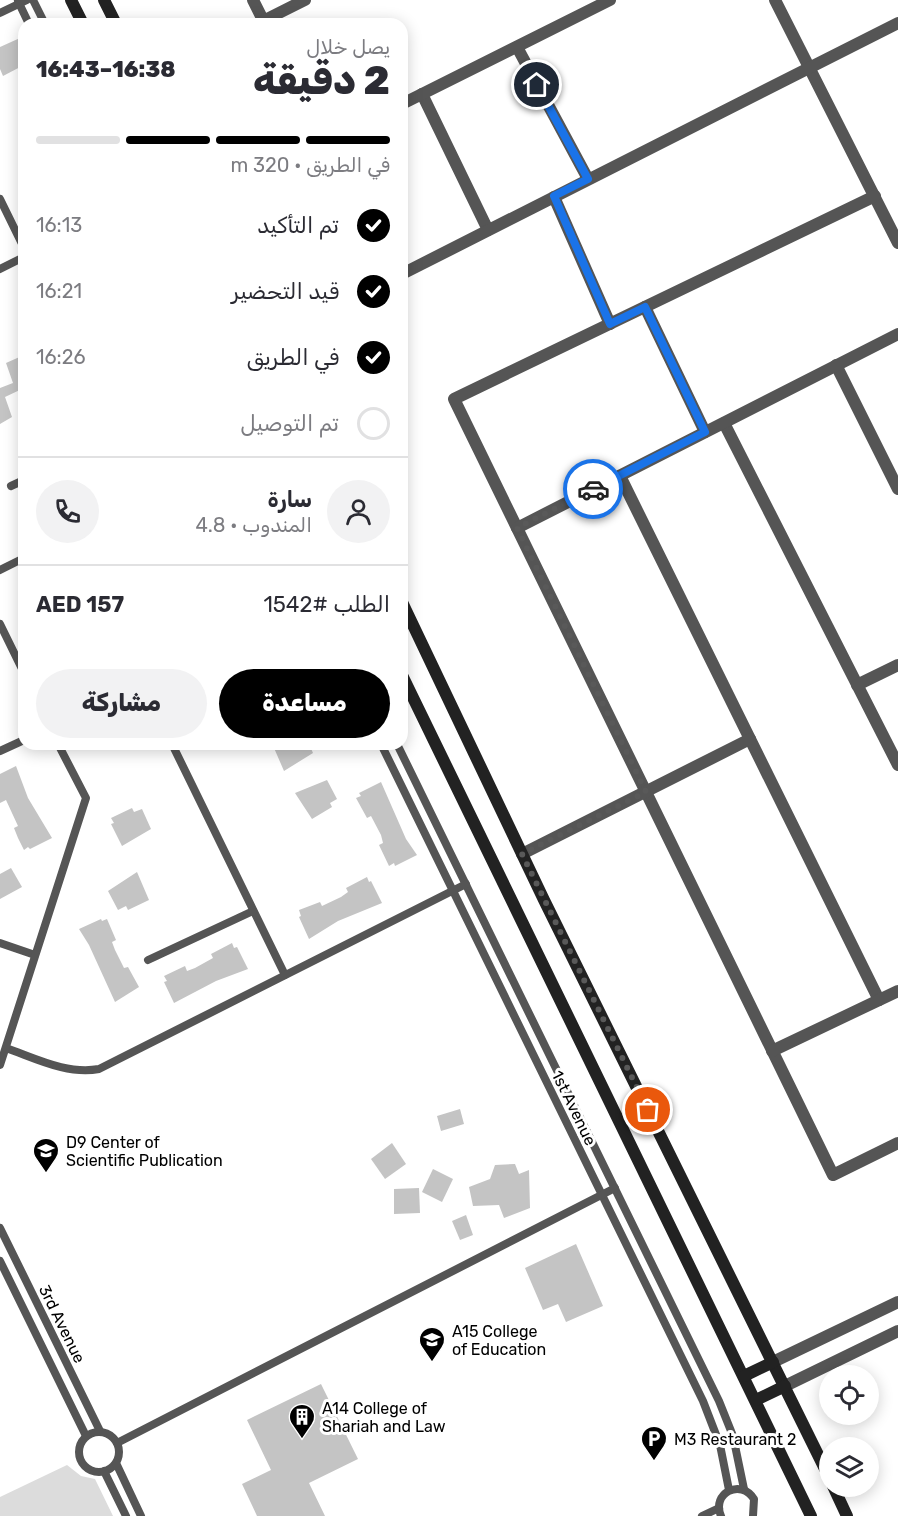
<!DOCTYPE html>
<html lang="ar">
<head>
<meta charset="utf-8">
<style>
  body { margin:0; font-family:Rubik,"Noto Sans Arabic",sans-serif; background:#f2f2f3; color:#2b2b33; direction:rtl; height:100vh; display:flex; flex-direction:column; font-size:22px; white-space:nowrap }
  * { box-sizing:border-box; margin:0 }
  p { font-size:20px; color:#7c7c81 }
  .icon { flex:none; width:33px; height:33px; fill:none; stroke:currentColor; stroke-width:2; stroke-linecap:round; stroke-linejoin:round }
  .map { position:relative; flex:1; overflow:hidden; direction:ltr }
  .details { position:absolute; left:18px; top:18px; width:390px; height:732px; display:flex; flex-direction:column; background:#fff; border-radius:18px; box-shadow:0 3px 15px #0003; direction:rtl }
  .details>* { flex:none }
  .buttons { position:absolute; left:819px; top:1365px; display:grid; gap:12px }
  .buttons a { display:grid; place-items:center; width:60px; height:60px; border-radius:50%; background:#fff; box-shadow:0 3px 15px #0003; font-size:30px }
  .pin { position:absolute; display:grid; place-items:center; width:51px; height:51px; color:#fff; margin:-26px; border:3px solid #fff; border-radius:50%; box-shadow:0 2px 6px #0007 }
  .courier { position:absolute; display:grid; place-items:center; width:60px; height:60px; margin:-30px; border:4px solid #1a73e8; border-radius:50%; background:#fff; color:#222; box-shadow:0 2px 8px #0007 }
  .headline em { font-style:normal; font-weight:800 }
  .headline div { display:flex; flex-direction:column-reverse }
  .headline { display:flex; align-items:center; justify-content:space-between; height:102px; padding:0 18px }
  h1 { font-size:39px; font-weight:800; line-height:45px }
  .bar { display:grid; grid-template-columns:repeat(4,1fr); gap:9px 6px; align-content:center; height:72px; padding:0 18px }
  .bar i { height:8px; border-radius:4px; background:#e1e1e2 }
  .bar .current { background:#000 }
  .bar p { grid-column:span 4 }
  .line { display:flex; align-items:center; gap:15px; padding:0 18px; border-top:2px solid #e1e1e2 }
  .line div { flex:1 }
  .round { display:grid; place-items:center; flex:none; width:63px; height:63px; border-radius:32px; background:#f2f2f3 }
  ol { padding:0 18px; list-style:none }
  li { display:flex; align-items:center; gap:18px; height:66px }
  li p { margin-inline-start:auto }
  li .icon { padding:6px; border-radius:50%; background:#000; color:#fff; stroke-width:4 }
  li:last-child { color:#7c7c81 }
  li i { width:33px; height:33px; border:3px solid #e1e1e2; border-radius:50% }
  .button { display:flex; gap:12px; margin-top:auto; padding:12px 18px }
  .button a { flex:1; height:69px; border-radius:36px; background:#000; color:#fff; font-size:24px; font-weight:800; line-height:69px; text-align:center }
  .button a+a { background:#f2f2f3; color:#2b2b33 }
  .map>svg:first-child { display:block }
</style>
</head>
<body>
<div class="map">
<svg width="898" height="1516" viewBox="0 0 898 1516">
  <rect width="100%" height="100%" fill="#fff"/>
  <polygon fill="#dcdcdc" points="67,1465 81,1476 95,1479 113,1516 0,1516 0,1497"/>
  <g fill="#c4c4c4">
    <polygon points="20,38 24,46 24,65 3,76 0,69 0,47"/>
    <polygon points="24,355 24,388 5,397 12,417 0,424 0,388 13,383 6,363"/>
    <polygon points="274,744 309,744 313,753 284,771 274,748 276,747"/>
    <polygon points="16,766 28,798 52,838 30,849 28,847 24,850 18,838 14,828 18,826 6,800 0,803 0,774"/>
    <polygon points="327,780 337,799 330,803 332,807 312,819 295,793"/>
    <polygon points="381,782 406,839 417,855 395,866 394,863 389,866 379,845 383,843 381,835 371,816 367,818 356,798 361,796 359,793"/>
    <polygon points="132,808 134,812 142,809 151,829 122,846 111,824 114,823 111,818"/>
    <polygon points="11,868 22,887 0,899 0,874"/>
    <polygon points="137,872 149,900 128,910 126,906 118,910 108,891"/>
    <polygon points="367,877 369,882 371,881 382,903 338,921 309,939 299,917 301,916 299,910 320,902 322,906 341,897 348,892 346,888"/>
    <polygon points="101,919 102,921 107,919 116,940 112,942 115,950 124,968 128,967 139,987 115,1002 89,945 79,929"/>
    <polygon points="232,943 234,948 237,947 248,969 216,981 174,1003 164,982 167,981 164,976 185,966 187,971 195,968 213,958 211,954"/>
    <polygon points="460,1109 464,1124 441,1131 437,1116"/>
    <polygon points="392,1143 406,1164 385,1179 371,1159"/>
    <polygon points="515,1164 519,1174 529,1170 530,1208 504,1218 499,1205 473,1206 469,1187 490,1179 495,1165"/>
    <polygon points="433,1169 453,1179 442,1202 422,1192"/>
    <polygon points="419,1188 420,1213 394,1214 394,1189"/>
    <polygon points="466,1215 473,1235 460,1240 452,1221"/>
    <polygon points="576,1244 603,1306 566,1322 558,1304 543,1310 525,1268"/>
    <polygon points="321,1384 358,1459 309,1483 325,1516 257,1516 242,1484 271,1470 247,1420"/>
  </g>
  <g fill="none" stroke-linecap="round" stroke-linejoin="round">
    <g stroke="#555" stroke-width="8">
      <polyline points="33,0 45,24"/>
      <polyline points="18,1 29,24"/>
      <polyline points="0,13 27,0"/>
      <polyline points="0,199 24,248"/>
      <polyline points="0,269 24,257"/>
      <polyline points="11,486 24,480"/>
      <polyline points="0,570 24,558"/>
      <polyline points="0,624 24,673"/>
      <polyline points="172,744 285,975"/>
      <polyline points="381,744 703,1401 720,1445 729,1490"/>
      <polyline points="397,744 719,1401 733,1436 744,1489"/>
      <polyline points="0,751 24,740"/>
      <polyline points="0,943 35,955"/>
      <polyline points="148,960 253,911"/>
      <path d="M6,1048C35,1058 67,1075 99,1069L466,884"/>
      <polyline points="0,1065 86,798 58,744"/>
      <polyline points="0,1228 100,1431"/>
      <polyline points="0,1261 86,1436"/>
      <circle cx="99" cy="1452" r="20"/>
      <polyline points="117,1443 615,1188"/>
      <polyline points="116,1463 141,1516"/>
      <polyline points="104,1471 126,1516"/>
      <polyline points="702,1516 719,1508"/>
      <path d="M721,1516C711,1493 741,1478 754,1499L753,1516"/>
    </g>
    <g stroke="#555" stroke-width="12">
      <polyline points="253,0 265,24"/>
      <polyline points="775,0 898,243"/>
      <polyline points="263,21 305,0"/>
      <polyline points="517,47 588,179"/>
      <polyline points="422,94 488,230"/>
      <polyline points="402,104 610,0"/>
      <polyline points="875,196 454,399 833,1175 898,1143"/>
      <polyline points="554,197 610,324"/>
      <polyline points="402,274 898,23"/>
      <polyline points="645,307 705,432"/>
      <polyline points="836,365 898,489"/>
      <polyline points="724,423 898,765"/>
      <polyline points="620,476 879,1000"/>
      <polyline points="517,528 898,334"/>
      <polyline points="857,685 898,665"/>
      <polyline points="522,854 750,739"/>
      <polyline points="772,1051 898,991"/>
    </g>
    <g stroke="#555" stroke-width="12">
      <polyline points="773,1362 898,1302"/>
      <polyline points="785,1386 898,1331"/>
    </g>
    <g stroke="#222" stroke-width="12">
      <polyline points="71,0 83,24"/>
      <polyline points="104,0 116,24"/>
      <polyline points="402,602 544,900 830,1479"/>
      <polyline points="402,675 811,1516"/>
      <polyline points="744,1376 773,1362"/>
      <polyline points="756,1400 785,1386"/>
      <polyline points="833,1486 847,1516"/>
    </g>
  </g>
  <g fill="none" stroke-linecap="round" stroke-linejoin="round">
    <polyline stroke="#595959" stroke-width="6" stroke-dasharray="0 10.8" points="593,489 517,528 646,792 522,854 648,1110"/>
    <polyline stroke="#1a73e8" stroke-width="8" points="537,85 588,179 554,196 610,324 645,307 705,432 593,489"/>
  </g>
  <defs>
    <symbol id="university-pin" viewBox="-11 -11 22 30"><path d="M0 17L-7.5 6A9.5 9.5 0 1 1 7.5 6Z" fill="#000" stroke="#fff"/><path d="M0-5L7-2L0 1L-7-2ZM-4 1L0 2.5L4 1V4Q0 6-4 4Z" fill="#fff"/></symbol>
    <symbol id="building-pin" viewBox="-11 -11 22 30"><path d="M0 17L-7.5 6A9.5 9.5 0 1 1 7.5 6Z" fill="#000" stroke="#fff"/><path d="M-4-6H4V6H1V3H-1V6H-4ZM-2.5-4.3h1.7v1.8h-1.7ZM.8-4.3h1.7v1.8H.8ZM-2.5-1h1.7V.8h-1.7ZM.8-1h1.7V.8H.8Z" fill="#fff"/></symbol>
    <symbol id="parking-pin" viewBox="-11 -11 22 30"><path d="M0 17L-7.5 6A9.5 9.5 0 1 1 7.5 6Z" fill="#000" stroke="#fff"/><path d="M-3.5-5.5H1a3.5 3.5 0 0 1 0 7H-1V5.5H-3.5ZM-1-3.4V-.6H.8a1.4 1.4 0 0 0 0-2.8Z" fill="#fff"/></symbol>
  </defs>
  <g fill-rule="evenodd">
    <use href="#university-pin" x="31" y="1136" width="30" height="40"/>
    <use href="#university-pin" x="417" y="1325" width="30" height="40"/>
    <use href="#building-pin" x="287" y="1402" width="30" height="40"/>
    <use href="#parking-pin" x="639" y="1424" width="30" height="40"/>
  </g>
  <g text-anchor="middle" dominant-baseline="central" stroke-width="6" stroke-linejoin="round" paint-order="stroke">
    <g font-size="16" fill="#000" stroke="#fff">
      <text transform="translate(574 1108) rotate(64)">1st Avenue</text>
      <text transform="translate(62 1324) rotate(64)">3rd Avenue</text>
    </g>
    <g font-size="16" fill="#000" stroke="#fff" text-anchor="start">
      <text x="66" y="1142">D9 Center of<tspan x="66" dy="18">Scientific Publication</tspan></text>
      <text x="452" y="1331">A15 College<tspan x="452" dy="18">of Education</tspan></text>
      <text x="322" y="1408">A14 College of<tspan x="322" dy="18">Shariah and Law</tspan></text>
      <text x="674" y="1439">M3 Restaurant 2</text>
    </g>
  </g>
</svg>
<div class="buttons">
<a><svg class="icon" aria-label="locate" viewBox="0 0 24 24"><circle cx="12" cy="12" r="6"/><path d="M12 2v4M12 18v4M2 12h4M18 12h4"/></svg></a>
<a><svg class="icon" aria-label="layers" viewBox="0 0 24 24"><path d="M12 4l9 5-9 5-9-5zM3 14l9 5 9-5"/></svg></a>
</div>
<div class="pin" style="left:648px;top:1110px;background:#ea580c"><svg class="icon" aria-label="bag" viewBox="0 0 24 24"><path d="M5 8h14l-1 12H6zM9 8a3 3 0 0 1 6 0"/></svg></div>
<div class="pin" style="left:537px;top:85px;background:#1f2937"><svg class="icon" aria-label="home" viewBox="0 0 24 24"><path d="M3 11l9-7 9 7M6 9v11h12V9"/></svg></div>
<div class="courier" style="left:593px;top:489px"><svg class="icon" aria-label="car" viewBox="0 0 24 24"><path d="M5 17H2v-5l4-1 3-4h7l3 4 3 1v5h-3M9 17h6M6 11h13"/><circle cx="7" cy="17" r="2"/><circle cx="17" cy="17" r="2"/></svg></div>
<section class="details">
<div class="headline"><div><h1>2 دقيقة</h1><p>يصل خلال</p></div><em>16:38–16:43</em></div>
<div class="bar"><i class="current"></i><i class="current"></i><i class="current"></i><i></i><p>في الطريق · 320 m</p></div>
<ol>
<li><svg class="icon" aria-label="check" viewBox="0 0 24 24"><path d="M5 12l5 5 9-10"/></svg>تم التأكيد<p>16:13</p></li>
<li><svg class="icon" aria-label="check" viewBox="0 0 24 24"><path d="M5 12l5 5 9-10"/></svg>قيد التحضير<p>16:21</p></li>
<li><svg class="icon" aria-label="check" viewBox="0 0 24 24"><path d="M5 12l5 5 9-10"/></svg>في الطريق<p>16:26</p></li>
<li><i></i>تم التوصيل</li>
</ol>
<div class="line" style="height:108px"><a class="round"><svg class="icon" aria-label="person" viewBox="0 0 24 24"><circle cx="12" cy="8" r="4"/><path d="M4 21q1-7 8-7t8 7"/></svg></a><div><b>سارة</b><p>المندوب · 4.8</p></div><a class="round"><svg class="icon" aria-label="phone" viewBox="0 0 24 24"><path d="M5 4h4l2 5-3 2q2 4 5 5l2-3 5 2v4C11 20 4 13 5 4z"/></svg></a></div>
<div class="line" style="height:78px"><div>الطلب #1542</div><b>AED 157</b></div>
<div class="button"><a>مساعدة</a><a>مشاركة</a></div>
</section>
</div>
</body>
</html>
